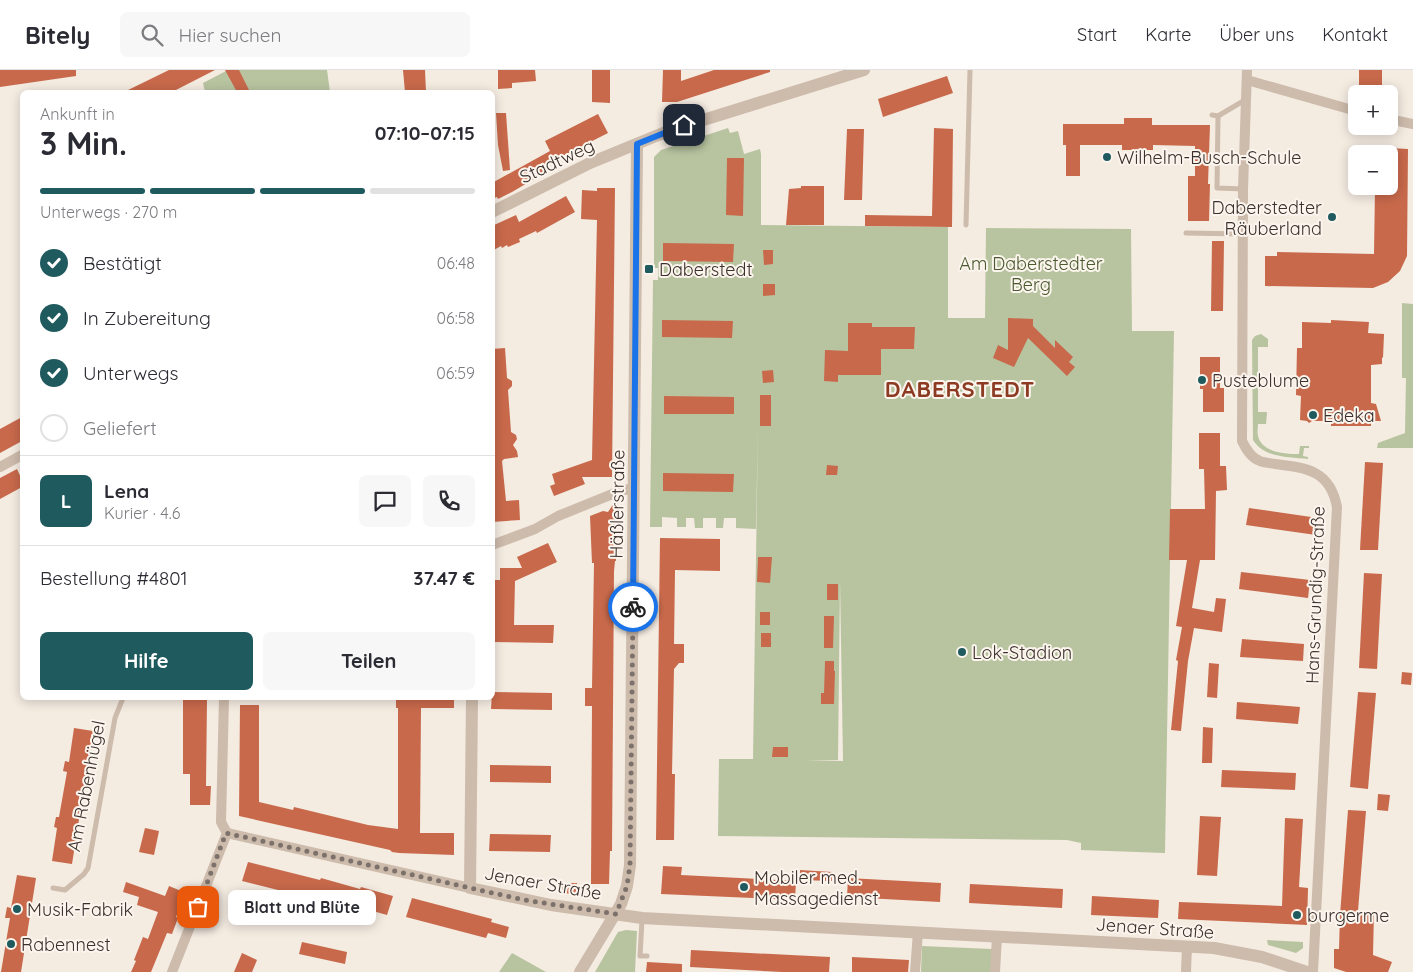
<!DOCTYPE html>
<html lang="de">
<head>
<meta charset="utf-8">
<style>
  body { margin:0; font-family:Quicksand,sans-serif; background:#f7f7f7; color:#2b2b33; height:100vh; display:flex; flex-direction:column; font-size:19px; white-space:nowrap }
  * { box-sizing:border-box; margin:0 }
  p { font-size:16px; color:#7c7c81 }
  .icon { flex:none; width:28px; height:28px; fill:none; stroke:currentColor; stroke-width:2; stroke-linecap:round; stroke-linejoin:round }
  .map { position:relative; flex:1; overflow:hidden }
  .side { position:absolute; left:20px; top:20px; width:475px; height:610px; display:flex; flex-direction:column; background:#fff; border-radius:8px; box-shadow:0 2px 12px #0003 }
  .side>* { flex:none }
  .fabs { position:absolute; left:1348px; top:15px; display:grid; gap:10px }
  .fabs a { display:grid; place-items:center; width:50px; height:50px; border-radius:8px; background:#fff; box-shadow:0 2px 12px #0003; font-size:25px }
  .pin { position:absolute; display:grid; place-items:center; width:42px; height:42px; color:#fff; margin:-21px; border-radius:10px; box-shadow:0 2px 8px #0006 }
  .courier { position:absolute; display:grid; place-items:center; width:50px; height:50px; margin:-25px; border:4px solid #1a73e8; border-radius:50%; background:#fff; color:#222; box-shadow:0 1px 6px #0007 }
  .bubble { position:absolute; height:35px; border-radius:8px; background:#fff; box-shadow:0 2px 12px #0003; font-size:16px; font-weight:800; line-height:35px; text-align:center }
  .headline em { font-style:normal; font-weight:800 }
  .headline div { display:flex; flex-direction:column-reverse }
  .headline { display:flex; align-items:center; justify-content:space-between; height:85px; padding:0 20px }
  h1 { font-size:32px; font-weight:800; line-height:38px }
  .bar { display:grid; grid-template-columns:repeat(4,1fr); gap:8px 5px; align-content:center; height:60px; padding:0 20px }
  .bar i { height:6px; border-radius:4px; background:#e1e1e2 }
  .bar .selected { background:#1f5a5e }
  .bar p { grid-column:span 4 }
  .line { display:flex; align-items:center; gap:12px; padding:0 20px; border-top:1px solid #e1e1e2 }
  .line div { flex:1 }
  .round { display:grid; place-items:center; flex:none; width:52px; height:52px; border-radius:8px; background:#f7f7f7 }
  ol { padding:0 20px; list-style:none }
  li { display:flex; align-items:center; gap:15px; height:55px }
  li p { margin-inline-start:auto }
  li .icon { padding:5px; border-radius:50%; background:#1f5a5e; color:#fff; stroke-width:4 }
  li:last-child { color:#7c7c81 }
  li i { width:28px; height:28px; border:2px solid #e1e1e2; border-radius:50% }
  .button { display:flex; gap:10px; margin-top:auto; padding:10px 20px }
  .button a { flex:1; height:58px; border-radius:8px; background:#1f5a5e; color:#fff; font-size:20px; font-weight:800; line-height:58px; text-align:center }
  .button a+a { background:#f7f7f7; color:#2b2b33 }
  header { display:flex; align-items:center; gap:30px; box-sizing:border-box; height:70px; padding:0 25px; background:#fff; border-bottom:1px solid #e1e1e2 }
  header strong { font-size:24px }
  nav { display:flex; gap:28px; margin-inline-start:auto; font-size:18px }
  .search { width:350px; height:45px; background:#f7f7f7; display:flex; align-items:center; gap:12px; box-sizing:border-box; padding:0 18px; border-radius:8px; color:#7c7c81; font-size:19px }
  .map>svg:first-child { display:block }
</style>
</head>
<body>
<header>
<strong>Bitely</strong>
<div class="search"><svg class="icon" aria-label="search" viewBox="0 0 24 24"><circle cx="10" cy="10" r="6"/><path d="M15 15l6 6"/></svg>Hier suchen</div>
<nav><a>Start</a><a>Karte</a><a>Über uns</a><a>Kontakt</a></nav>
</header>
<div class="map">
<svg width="1413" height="902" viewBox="0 0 1413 902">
  <rect width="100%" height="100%" fill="#f4ebe1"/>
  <g fill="#b8c4a0" fill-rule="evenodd">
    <polygon points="228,0 327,0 330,22 205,22 203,13"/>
    <path d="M728,58L730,63L738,61L744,84L760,79L761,84V155L948,157V248H985L986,158L1131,159L1132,261H1174L1165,783L1081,780V773L1067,770L718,766L719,689H753L758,354L756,459L736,458V448H724L723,458H716V448H703V458H695L694,448H686V457H677V448L662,447V457H650L653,210H658V198H654V87L661,80ZM840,511L843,691L805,690H838Z"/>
    <polygon points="1402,233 1413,234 1413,378 1377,378 1378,373 1405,363 1406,308 1402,308"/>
    <path d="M1261,264L1268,269V277H1258V342H1267L1266,354H1258C1258,357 1257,362 1258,366C1262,383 1286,384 1299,384L1300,376H1309V378H1304L1303,386L1308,387V389C1290,387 1264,388 1253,370L1252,270L1255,266Z"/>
    <polygon points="626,860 637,861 635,902 595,902 618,862"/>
    <polygon points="1267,870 1303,872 1303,878 1296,883 1268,875"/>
    <polygon points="922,876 992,879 991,902 921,902"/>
    <polygon points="512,883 546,902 499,902"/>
  </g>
  <g fill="#c8694b">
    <polygon points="0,0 76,0 76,6 0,17"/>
    <polygon points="169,0 215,0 172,22 124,22"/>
    <polygon points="225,0 239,0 249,20 243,22 237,22"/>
    <polygon points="403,0 425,0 426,22 405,22"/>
    <polygon points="498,0 535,0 536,11 512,13 512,18 498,19"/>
    <polygon points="592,0 610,0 610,33 592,32"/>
    <polygon points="663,0 681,0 681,11 714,0 770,0 770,2 677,32 662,32"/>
    <rect x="1359" y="0" width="23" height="24"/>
    <polygon points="947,6 953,23 883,47 878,29"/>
    <polygon points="496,43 506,43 510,100 503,101 498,75"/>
    <polygon points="598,44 608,63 541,97 544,103 512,122 498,129 497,127 492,129 492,113 550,81 545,71"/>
    <polygon points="1124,48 1152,48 1152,55 1210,55 1208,114 1210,114 1209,151 1188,151 1188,106 1195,106 1195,76 1153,75 1153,80 1122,80 1122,75 1080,75 1080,106 1066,106 1066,75 1063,75 1063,54 1124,54"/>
    <polygon points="934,58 953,59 952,157 865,156 865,145 932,146"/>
    <polygon points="847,59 864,59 862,130 844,130"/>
    <polygon points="1389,78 1408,79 1407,186 1400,201 1388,212 1373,218 1265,216 1265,186 1277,186 1277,182 1374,184 1375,119 1377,119 1377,116 1389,116"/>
    <polygon points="727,88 744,88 743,146 726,145"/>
    <polygon points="801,116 824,116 824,155 786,155 789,119 801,118"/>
    <polygon points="597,118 615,118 612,407 582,407 585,414 554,426 550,416 555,414 552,404 592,390 597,150 581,149 582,120 597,121"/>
    <polygon points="566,126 575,142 537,163 536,161 519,169 520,172 508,177 507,175 502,178 501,176 492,181 492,156 516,145 519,152"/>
    <polygon points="1212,171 1224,171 1223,241 1211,241"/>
    <polygon points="663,173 734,174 733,192 663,191"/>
    <polygon points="763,180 773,180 773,194 764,195"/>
    <polygon points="763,214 775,214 775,225 763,226"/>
    <polygon points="1008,248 1033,249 1033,256 1055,278 1055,270 1073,287 1069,292 1075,297 1067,306 1028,268 1014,297 993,288 998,275 1008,280"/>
    <polygon points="662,250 733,251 732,268 662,267"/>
    <polygon points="1331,250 1369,252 1368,263 1384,264 1383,288 1382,287 1382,294 1371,295 1371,333 1376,334 1381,351 1371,351 1371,356 1331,356 1331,351 1312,351 1309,353 1307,351 1300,350 1301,326 1296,325 1297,278 1302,278 1302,252 1331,253"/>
    <polygon points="848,253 872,253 872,257 915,257 914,279 881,279 881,305 838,305 838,312 824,311 825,280 848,281"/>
    <polygon points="505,278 507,308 512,311 512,316 508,320 511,362 516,365 517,369 513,375 517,381 518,387 504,389 502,391 506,431 519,430 520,450 492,452 492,279"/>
    <polygon points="1200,287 1220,287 1220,318 1224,318 1224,342 1203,342 1203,319 1200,319"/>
    <polygon points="773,300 774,312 763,313 762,301"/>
    <rect x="760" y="325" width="11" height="31"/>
    <polygon points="664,326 734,327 734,344 664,344"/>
    <polygon points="22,347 22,371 0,383 0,359"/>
    <polygon points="1199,363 1220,363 1220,396 1226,396 1227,420 1216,421 1215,490 1200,490 1192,538 1214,542 1216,528 1226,529 1222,562 1194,558 1188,591 1181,661 1171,660 1178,591 1176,590 1182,557 1176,556 1187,490 1169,490 1170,439 1205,439 1204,399 1199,399"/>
    <polygon points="1365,392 1383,393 1378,480 1360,480"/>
    <polygon points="827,395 838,396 837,405 826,405"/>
    <polygon points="17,399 22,410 22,417 0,429 0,408"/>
    <polygon points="663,403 734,404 733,422 663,421"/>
    <polygon points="616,430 616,491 615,491 614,501 612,781 610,781 609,814 591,814 592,636 585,636 585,618 592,618 594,493 592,493 590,446 603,441 608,442"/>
    <polygon points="1249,438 1318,448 1316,465 1246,455"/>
    <polygon points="660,468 720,469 720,501 675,500 674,574 684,574 684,593 679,593 674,599 672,704 675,704 674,770 656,770"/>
    <polygon points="548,473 557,492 515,511 514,555 554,555 553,573 492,572 492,510 500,510 500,498 522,498 517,487"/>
    <polygon points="758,487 772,487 770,513 757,512"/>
    <polygon points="1241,502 1310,510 1308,528 1239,519"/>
    <polygon points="1364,503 1382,504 1377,599 1359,598"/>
    <rect x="827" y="514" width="11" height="16"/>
    <rect x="760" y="542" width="10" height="13"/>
    <polygon points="824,546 834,546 833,578 824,578"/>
    <rect x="761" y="563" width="10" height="14"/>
    <polygon points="1242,569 1304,574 1303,591 1240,587"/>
    <polygon points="825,591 834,591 834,601 835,601 834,634 821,634 821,623 824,623"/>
    <polygon points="1209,593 1219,594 1217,628 1207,627"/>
    <polygon points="1402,602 1412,603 1411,615 1401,614"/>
    <polygon points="492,622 552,623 552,640 491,639"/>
    <polygon points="1358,622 1376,623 1368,719 1350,717"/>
    <polygon points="183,628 207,628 206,716 211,716 210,735 190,735 190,704 183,704"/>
    <polygon points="396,628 454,628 454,638 421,638 420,763 454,763 454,785 399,783 392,782 390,780 239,746 240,635 259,635 259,732 293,740 294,737 368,755 398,759 398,638 396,638"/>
    <polygon points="1237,632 1300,637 1298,654 1236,649"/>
    <polygon points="1203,657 1213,658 1212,693 1202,693"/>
    <polygon points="74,658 93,661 72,794 52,791 57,758 54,757 56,747 59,747 67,702 63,701 65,691 69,692"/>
    <polygon points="773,677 788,677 788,687 772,687"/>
    <polygon points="490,695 551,696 551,713 490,712"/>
    <polygon points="1222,700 1296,703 1295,720 1221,717"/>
    <polygon points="1378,724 1390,725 1388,741 1377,740"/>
    <polygon points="1348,740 1366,741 1358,841 1374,841 1373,885 1392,892 1388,902 1346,902 1334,898 1334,879 1339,879 1340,845"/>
    <polygon points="1200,746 1221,747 1217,806 1197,805"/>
    <polygon points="1285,748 1303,749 1299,817 1308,818 1307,855 1178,849 1179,832 1282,836"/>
    <polygon points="145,758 159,761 154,785 139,782"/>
    <polygon points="490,764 551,765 550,782 489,781"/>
    <polygon points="248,792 320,810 321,808 360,819 361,817 393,826 387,845 355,836 355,838 315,827 314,829 242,811"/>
    <polygon points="663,796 682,797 681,805 796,811 795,830 661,824"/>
    <polygon points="800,800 832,802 832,811 800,810"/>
    <polygon points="17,805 36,808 21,902 1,902 10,848 5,848 7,837 11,838"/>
    <polygon points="848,808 941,813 940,832 847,827"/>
    <polygon points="126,812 165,826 169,816 186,823 176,847 178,848 172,864 167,863 151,902 131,902 136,891 134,890 143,867 148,869 158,842 137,835 139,827 123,822"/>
    <polygon points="560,813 577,813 576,824 560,823"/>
    <polygon points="970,814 1063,819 1062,838 969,833"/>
    <polygon points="1092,826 1159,830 1158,848 1091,845"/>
    <polygon points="412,828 492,849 491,852 509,857 506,868 488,863 486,868 406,847"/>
    <polygon points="302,872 347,882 345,894 299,884"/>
    <polygon points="691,880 830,887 829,902 782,902 690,897"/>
    <polygon points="242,883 257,890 252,902 234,902"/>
    <polygon points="852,887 909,890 908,902 852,902"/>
    <polygon points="647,892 682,894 682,902 646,902"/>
  </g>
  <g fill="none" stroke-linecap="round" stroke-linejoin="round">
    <g stroke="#cdbbac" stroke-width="5">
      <polyline points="1212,45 1218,46 1245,30"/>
      <polyline points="1218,46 1217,118 1243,119"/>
      <polyline points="966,155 970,0"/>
      <polyline points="1186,163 1243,164"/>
      <polyline points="53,818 65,820 84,804 88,798 115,648 123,628"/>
      <polyline points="642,850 640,886 647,886"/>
    </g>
    <g stroke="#cdbbac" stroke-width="10">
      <path d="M1247,0L1243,119L1242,371C1246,379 1251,388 1260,391C1264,393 1271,393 1275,394C1307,398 1330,400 1337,437L1313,902"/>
      <polyline points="1247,10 1356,41"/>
      <polyline points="1389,49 1413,54"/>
      <polyline points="0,397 22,385"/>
      <polyline points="492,475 535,459 558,446 620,421 634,418"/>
      <polyline points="227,763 470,818"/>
      <polyline points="172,902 227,763 221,752 224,628"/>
      <polyline points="915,902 918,862"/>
      <polyline points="995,902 997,866"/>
      <polyline points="1186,902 1187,876"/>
    </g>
    <g stroke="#cdbbac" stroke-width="12">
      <polyline points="492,142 590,93 668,61 864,0"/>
      <polyline points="472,628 470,818 551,835 642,848 1214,878 1262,887 1307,902"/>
      <polyline points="580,902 621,834 627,816 630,795 637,74"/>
    </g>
  </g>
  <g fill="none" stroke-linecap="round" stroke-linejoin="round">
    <polyline stroke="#7c716b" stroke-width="5" stroke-dasharray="0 9" points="198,837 226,763 524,830 616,844 627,816 630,795 633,537"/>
    <polyline stroke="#1a73e8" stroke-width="6" points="633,537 637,74 684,55"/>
  </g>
  <g fill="#1f5a5e" stroke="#fbf5ee" stroke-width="2">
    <circle cx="1107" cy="87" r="5"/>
    <circle cx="1332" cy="147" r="5"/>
    <rect x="644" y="194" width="10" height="10" rx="2.5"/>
    <circle cx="1202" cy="310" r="5"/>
    <circle cx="1313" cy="345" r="5"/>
    <circle cx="962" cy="582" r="5"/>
    <circle cx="744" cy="817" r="5"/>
    <circle cx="17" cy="839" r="5"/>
    <circle cx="1297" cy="845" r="5"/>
    <circle cx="11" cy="874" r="5"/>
  </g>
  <g text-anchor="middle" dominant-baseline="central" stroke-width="4" stroke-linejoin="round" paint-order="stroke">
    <g font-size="18" fill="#3b302b" stroke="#fbf5ee" text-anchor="start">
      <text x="1117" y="87">Wilhelm-Busch-Schule</text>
      <text x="1322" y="137" text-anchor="end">Daberstedter<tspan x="1322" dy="21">Räuberland</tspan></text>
      <text x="659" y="199">Daberstedt</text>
      <text x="1212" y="310">Pusteblume</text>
      <text x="1323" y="345">Edeka</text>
      <text x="972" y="582">Lok-Stadion</text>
      <text x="754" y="807">Mobiler med.<tspan x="754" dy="21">Massagedienst</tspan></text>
      <text x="27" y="839">Musik-Fabrik</text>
      <text x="1307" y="845">burgerme</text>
      <text x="21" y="874">Rabennest</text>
    </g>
    <g font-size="18" fill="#3b302b" stroke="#fbf5ee">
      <text transform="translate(557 91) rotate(-25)">Stadtweg</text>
      <text transform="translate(617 434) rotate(-89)">Häßlerstraße</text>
      <text transform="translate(1315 525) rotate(-88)">Hans-Grundig-Straße</text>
      <text transform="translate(86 716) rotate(-79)">Am Rabenhügel</text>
      <text transform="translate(543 813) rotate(10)">Jenaer Straße</text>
      <text transform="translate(1155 858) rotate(4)">Jenaer Straße</text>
    </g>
    <g font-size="18" fill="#4a5a2e" stroke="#fbf5ee">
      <text x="1031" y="193">Am Daberstedter<tspan x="1031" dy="21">Berg</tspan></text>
    </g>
    <g font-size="22" font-weight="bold" letter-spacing="1" fill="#8c3b22" stroke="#fbf5ee">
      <text x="960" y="319">DABERSTEDT</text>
    </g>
  </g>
</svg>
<div class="fabs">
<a>+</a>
<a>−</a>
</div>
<div class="pin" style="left:198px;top:837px;background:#ea580c"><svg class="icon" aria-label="bag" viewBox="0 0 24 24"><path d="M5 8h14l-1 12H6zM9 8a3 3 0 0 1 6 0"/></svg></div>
<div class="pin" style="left:684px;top:55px;background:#1f2937"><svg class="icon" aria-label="home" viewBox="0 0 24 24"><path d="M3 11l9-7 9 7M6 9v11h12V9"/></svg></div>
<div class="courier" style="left:633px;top:537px"><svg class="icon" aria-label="bike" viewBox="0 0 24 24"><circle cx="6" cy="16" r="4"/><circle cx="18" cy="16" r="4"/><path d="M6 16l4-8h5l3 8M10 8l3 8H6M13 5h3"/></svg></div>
<div class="bubble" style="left:228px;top:820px;width:148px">Blatt und Blüte</div>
<section class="side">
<div class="headline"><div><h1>3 Min.</h1><p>Ankunft in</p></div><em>07:10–07:15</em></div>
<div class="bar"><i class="selected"></i><i class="selected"></i><i class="selected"></i><i></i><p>Unterwegs · 270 m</p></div>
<ol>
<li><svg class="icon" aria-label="check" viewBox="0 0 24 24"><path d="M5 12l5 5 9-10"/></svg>Bestätigt<p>06:48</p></li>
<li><svg class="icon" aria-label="check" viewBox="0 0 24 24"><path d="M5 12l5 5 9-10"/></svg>In Zubereitung<p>06:58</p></li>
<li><svg class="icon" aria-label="check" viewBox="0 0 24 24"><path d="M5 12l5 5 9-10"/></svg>Unterwegs<p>06:59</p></li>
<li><i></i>Geliefert</li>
</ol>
<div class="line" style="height:90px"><b class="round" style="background:#1f5a5e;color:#fff">L</b><div><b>Lena</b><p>Kurier · 4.6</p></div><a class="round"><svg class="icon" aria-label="chat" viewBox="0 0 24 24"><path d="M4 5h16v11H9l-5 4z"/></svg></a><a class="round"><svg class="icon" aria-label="phone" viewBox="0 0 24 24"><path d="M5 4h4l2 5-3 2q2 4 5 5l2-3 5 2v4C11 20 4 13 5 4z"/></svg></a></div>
<div class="line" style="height:65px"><div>Bestellung #4801</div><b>37.47 €</b></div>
<div class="button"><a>Hilfe</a><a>Teilen</a></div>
</section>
</div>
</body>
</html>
